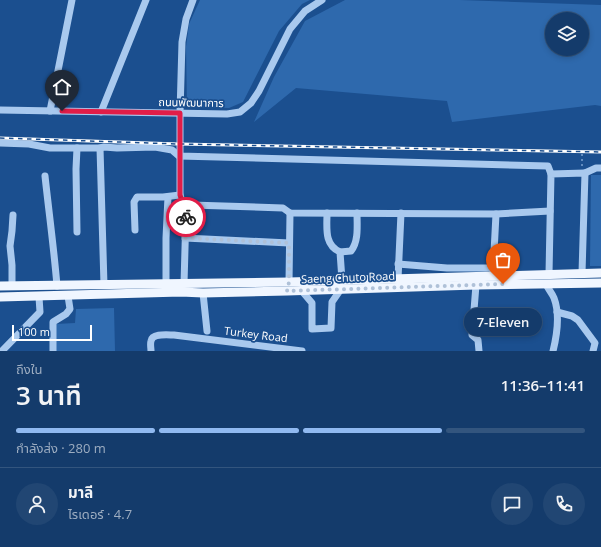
<!DOCTYPE html>
<html lang="th">
<head>
<meta charset="utf-8">
<style>
  body { margin:0; font-family:"Open Sans","Noto Sans Thai",sans-serif; background:#214673; color:#f1f3f6; height:100vh; display:flex; flex-direction:column; font-size:15px; white-space:nowrap }
  * { box-sizing:border-box; margin:0 }
  p { font-size:13px; color:#9dadc1 }
  .icon { flex:none; width:22px; height:22px; fill:none; stroke:currentColor; stroke-width:2; stroke-linecap:round; stroke-linejoin:round }
  .map { position:relative; height:351px; overflow:hidden }
  .side { display:flex; flex-direction:column; background:#143b6b; flex:1 }
  .side>* { flex:none }
  .buttons { position:absolute; left:545px; top:12px; display:grid; gap:8px }
  .buttons a { display:grid; place-items:center; width:44px; height:44px; border-radius:50%; background:#143b6b; box-shadow:0 2px 6px #0003,0 0 0 1px #33557e; font-size:20px }
  .scale { position:absolute; left:12px; bottom:10px; width:80px; box-sizing:border-box; padding-left:4px; border:2px solid #fff; border-top:0; font-size:11px; line-height:14px; white-space:nowrap; color:#fff; -webkit-text-stroke:3px #1b4f8f; paint-order:stroke }
  .pin { position:absolute; display:grid; place-items:center; width:34px; height:34px; color:#fff; margin:-41px -17px; border-radius:50% 50% 50% 0; rotate:-45deg; box-shadow:0 0 4px #0007 }
  .pin .icon { rotate:45deg }
  .courier { position:absolute; display:grid; place-items:center; width:40px; height:40px; margin:-20px; border:3px solid #e11d48; border-radius:50%; background:#fff; color:#222; box-shadow:0 1px 5px #0007 }
  .bubble { position:absolute; height:28px; border-radius:14px; background:#143b6b; box-shadow:0 2px 6px #0003,0 0 0 1px #33557e; font-size:13px; font-weight:600; line-height:28px; text-align:center }
  .headline em { font-style:normal; font-weight:600 }
  .headline div { display:flex; flex-direction:column-reverse }
  .headline { display:flex; align-items:center; justify-content:space-between; height:68px; padding:0 16px }
  h1 { font-size:26px; font-weight:600; line-height:30px }
  .bar { display:grid; grid-template-columns:repeat(4,1fr); gap:6px 4px; align-content:center; height:48px; padding:0 16px }
  .bar i { height:5px; border-radius:3px; background:#33557e }
  .bar .on { background:#90b9f0 }
  .bar p { grid-column:span 4 }
  .line { display:flex; align-items:center; gap:10px; padding:0 16px; border-top:1px solid #33557e }
  .line div { flex:1 }
  .round { display:grid; place-items:center; flex:none; width:42px; height:42px; border-radius:21px; background:#214673 }
  .map>svg:first-child { display:block }
</style>
</head>
<body>
<div class="map">
<svg width="601" height="351" viewBox="0 0 601 351">
  <rect width="100%" height="100%" fill="#1b4f8f"/>
  <g fill="#2e69ad" fill-rule="evenodd">
    <polygon points="200,0 310,0 302,4 279,31 243,102 229,108 187,107 186,47 189,24"/>
    <path d="M345,0H460L601,5V106L595,105L452,122L447,101L296,88L254,122L274,77L305,21ZM552,19H582V49H552Z"/>
    <polygon points="591,175 601,175 601,266 590,266"/>
    <polygon points="114,308 115,351 56,351 56,324 75,323 76,309"/>
  </g>
  <g fill="none" stroke-linecap="round" stroke-linejoin="round">
    <polyline stroke="#a9c9ee" stroke-width="1" stroke-dasharray="2 3" stroke-linecap="butt" points="582,166 582,153"/>
    <g stroke="#a9c9ee" stroke-width="7">
      <polyline points="0,110 227,114 240,112 251,103 259,91 290,29 305,11 322,0"/>
      <polyline points="50,111 72,0"/>
      <polyline points="101,112 146,0"/>
      <polyline points="0,143 29,144 50,148 100,148 104,147 117,148 155,147 172,150 179,156 548,166 551,174"/>
      <polyline points="77,148 76,169 77,232"/>
      <polyline points="100,148 104,285"/>
      <polyline points="585,173 596,168 601,168"/>
      <path d="M45,176C49,213 54,249 57,286"/>
      <polyline points="186,213 191,205 283,208 290,213 496,214 550,211"/>
      <path d="M327,213C327,228 324,245 340,252L342,280"/>
      <polyline points="135,230 134,202 137,197 163,197 180,195"/>
      <polyline points="185,238 289,243"/>
      <path d="M340,252L351,251C359,241 357,225 357,213"/>
      <polyline points="398,264 447,268 493,268"/>
      <polyline points="493,272 496,214"/>
      <polyline points="549,274 551,174 585,173 582,273"/>
      <polyline points="398,279 401,213"/>
      <polyline points="289,282 290,213"/>
      <polyline points="166,284 166,238 168,197"/>
      <polyline points="184,284 186,213 180,195 180,113 182,42 186,19 193,0"/>
      <path d="M546,284C548,289 552,293 554,298C560,314 557,335 553,351"/>
      <polyline points="476,285 472,335 478,340 479,351"/>
      <polyline points="12,286 12,265 10,246 12,231 13,215"/>
      <polyline points="301,290 312,303 312,329 331,328 332,302 341,289"/>
      <polyline points="203,293 207,331"/>
      <polyline points="557,312 572,316 578,320 595,343 593,351"/>
      <polyline points="2,351 40,312 39,297"/>
      <polyline points="53,351 53,322 66,314 70,309 68,296"/>
      <path d="M151,351C151,348 150,344 151,341C152,333 168,335 174,335L302,351"/>
    </g>
    <g stroke="#f0f6ff" stroke-width="9">
      <polyline points="0,286 289,282 601,273"/>
      <polyline points="0,297 181,292 203,293 287,291 476,285 601,283"/>
    </g>
    <defs>
      <polyline id="rail" points="0,138 179,144 601,152"/>
    </defs>
    <use href="#rail" stroke="#fff" stroke-width="3"/>
    <use href="#rail" stroke="#1b4f8f" stroke-width="1.5" stroke-dasharray="4.5" stroke-linecap="butt"/>
  </g>
  <g fill="none" stroke-linecap="round" stroke-linejoin="round">
    <polyline stroke="#afc1d8" stroke-width="4" stroke-dasharray="0 7.2" points="186,217 185,238 289,243 289,282 287,291 503,284"/>
    <polyline stroke="#e11d48" stroke-width="5" points="62,111 180,113 180,195 186,213 186,217"/>
  </g>
  <g text-anchor="middle" dominant-baseline="central" stroke-width="3.5" stroke-linejoin="round" paint-order="stroke">
    <g font-size="11" fill="#fff" stroke="#1b4f8f">
      <text transform="translate(191 102) rotate(1)">ถนนพัฒนาการ</text>
      <text transform="translate(348 277) rotate(-2)">Saeng Chuto Road</text>
      <text transform="translate(256 334) rotate(7)">Turkey Road</text>
    </g>
  </g>
</svg>
<div class="buttons">
<a><svg class="icon" aria-label="layers" viewBox="0 0 24 24"><path d="M12 4l9 5-9 5-9-5zM3 14l9 5 9-5"/></svg></a>
</div>
<div class="scale">100 m</div>
<div class="pin" style="left:503px;top:284px;background:#ea580c"><svg class="icon" aria-label="bag" viewBox="0 0 24 24"><path d="M5 8h14l-1 12H6zM9 8a3 3 0 0 1 6 0"/></svg></div>
<div class="pin" style="left:62px;top:111px;background:#1f2937"><svg class="icon" aria-label="home" viewBox="0 0 24 24"><path d="M3 11l9-7 9 7M6 9v11h12V9"/></svg></div>
<div class="courier" style="left:186px;top:217px"><svg class="icon" aria-label="bike" viewBox="0 0 24 24"><circle cx="6" cy="16" r="4"/><circle cx="18" cy="16" r="4"/><path d="M6 16l4-8h5l3 8M10 8l3 8H6M13 5h3"/></svg></div>
<div class="bubble" style="left:464px;top:308px;width:78px">7-Eleven</div>
</div>
<section class="side">
<div class="headline"><div><h1>3 นาที</h1><p>ถึงใน</p></div><em>11:36–11:41</em></div>
<div class="bar"><i class="on"></i><i class="on"></i><i class="on"></i><i></i><p>กำลังส่ง · 280 m</p></div>
<div class="line" style="height:72px"><a class="round"><svg class="icon" aria-label="person" viewBox="0 0 24 24"><circle cx="12" cy="8" r="4"/><path d="M4 21q1-7 8-7t8 7"/></svg></a><div><b>มาลี</b><p>ไรเดอร์ · 4.7</p></div><a class="round"><svg class="icon" aria-label="chat" viewBox="0 0 24 24"><path d="M4 5h16v11H9l-5 4z"/></svg></a><a class="round"><svg class="icon" aria-label="phone" viewBox="0 0 24 24"><path d="M5 4h4l2 5-3 2q2 4 5 5l2-3 5 2v4C11 20 4 13 5 4z"/></svg></a></div>
</section>
</body>
</html>
